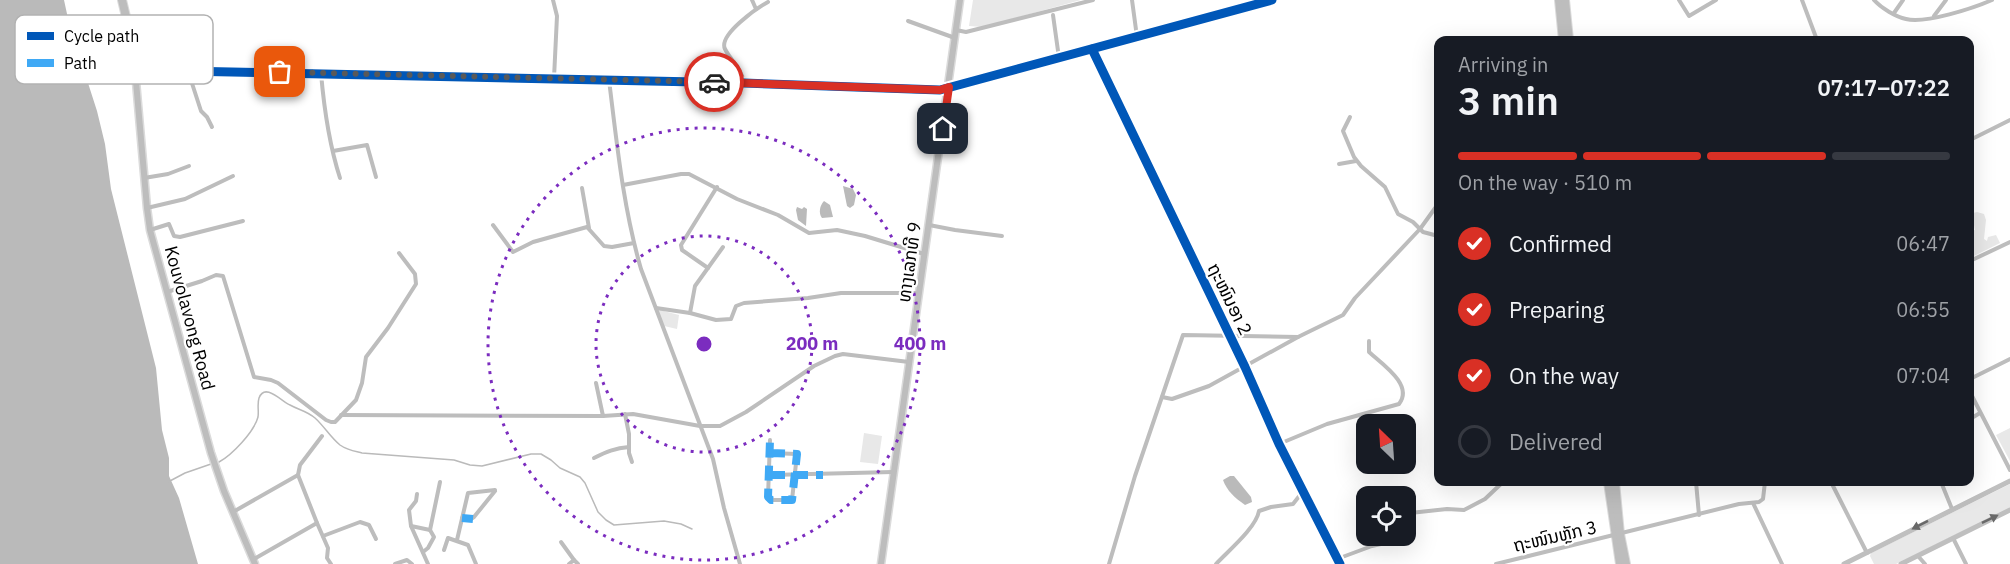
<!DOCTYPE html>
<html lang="en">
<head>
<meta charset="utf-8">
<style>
  body { margin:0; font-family:"IBM Plex Sans","Noto Sans Lao",sans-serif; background:#242831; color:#f1f3f6; height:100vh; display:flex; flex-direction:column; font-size:22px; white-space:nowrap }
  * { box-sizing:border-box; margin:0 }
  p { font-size:20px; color:#9ea1a6 }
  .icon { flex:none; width:33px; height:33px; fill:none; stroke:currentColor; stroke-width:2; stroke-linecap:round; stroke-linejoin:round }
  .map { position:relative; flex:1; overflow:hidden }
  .drawer { position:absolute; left:1434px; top:36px; width:540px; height:450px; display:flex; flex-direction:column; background:#171b24; border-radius:12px; box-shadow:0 6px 24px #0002 }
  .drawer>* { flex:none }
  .needle { width:39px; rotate:335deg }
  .buttons { position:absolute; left:1356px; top:414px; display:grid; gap:12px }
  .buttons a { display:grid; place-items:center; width:60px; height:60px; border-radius:12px; background:#171b24; box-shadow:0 6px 24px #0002; font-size:30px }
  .pin { position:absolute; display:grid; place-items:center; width:51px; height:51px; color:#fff; margin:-26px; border-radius:12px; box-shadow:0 3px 9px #0006 }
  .courier { position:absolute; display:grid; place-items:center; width:60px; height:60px; margin:-30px; border:4px solid #d93025; border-radius:50%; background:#fff; color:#222; box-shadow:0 2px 8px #0007 }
  .overview em { font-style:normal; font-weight:600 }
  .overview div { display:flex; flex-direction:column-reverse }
  .overview { display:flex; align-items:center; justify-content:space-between; height:102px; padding:0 24px }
  h1 { font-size:39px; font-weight:600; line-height:45px }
  .bar { display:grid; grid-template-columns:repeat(4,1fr); gap:9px 6px; align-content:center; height:72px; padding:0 24px }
  .bar i { height:8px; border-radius:4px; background:#363941 }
  .bar .active { background:#d93025 }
  .bar p { grid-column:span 4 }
  ol { padding:0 24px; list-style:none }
  li { display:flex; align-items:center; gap:18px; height:66px }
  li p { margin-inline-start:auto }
  li .icon { padding:6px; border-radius:50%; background:#d93025; color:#fff; stroke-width:4 }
  li:last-child { color:#9ea1a6 }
  li i { width:33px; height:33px; border:3px solid #363941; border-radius:50% }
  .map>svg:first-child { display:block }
</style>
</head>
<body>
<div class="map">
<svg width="2010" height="564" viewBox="0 0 2010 564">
  <rect width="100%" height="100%" fill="#fff"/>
  <g fill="#e8e8e8">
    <polygon points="973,0 1081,0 982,27 969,26"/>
    <polygon points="1972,209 1973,213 1977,212 1984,214 1986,220 1984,239 1987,241 1988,237 1996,235 2000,243 1970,258 1970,231 1975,230 1974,225 1970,221 1970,210"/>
    <polygon points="660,310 679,315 677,329 664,326 658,311"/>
    <polygon points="2010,428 2010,461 1996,435"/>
    <polygon points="864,433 882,436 878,464 860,462"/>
    <polygon points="2010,484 2010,508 1896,564 1874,564 1870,556 1871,553"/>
  </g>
  <g fill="#bababa">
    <polygon points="0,0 64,0 80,74 88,83 97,111 105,144 111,189 156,368 162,430 169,458 169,476 179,498 198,564 0,564"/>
    <polygon points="843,186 853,189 856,195 854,205 850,208 847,206"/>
    <path d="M824,201L830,205L833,217L822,218C818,213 820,205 824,201Z"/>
    <polygon points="797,207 802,209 804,207 807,209 806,226 798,220 796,210"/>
    <path d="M1230,476H1234L1251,497L1252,502L1245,505C1235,498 1227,491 1223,480Z"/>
  </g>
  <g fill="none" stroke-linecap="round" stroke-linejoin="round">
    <g stroke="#bababa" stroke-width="1.5">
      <path d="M219,462C232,455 254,432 258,417C259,411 257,404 259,398C265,382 282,402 290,405C299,410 307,411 315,418C324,426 331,438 340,445C347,450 354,451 362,453L454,460L470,465L482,466L531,454H541L551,460L560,468L580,477L585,483L598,512L606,520L614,525L664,521L681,524L692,529"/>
      <polyline points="168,482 185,473 211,464"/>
    </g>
    <defs>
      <g id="primary">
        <polyline points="135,70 147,208 150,230 211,453 224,491 255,564"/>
        <polyline points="881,564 960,0"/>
      </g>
      <g id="highway">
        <polyline points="122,0 133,46 135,70"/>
        <polyline points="1559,0 1563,40"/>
        <polyline points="1565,0 1569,40"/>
        <polyline points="1608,482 1620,564"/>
        <polyline points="1615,482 1620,534 1626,564"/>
      </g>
    </defs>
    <use href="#primary" stroke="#dbdbdb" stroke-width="9"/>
    <use href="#highway" stroke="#dbdbdb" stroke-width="10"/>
    <g stroke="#bdbdbd" stroke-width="4">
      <polyline points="553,0 557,16 554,78"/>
      <polyline points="752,0 756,9"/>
      <polyline points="1132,0 1137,37"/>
      <polyline points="1679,0 1689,16 1716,0"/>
      <polyline points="1802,0 1817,40"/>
      <path d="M1874,0C1881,8 1896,17 1906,19C1925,24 1974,8 1992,0"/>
      <polyline points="1894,13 1903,0"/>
      <polyline points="1053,15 1059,58"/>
      <polyline points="1934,16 1946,0"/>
      <polyline points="908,21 955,38"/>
      <polyline points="956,30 966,32 1093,0"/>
      <polyline points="1092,49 1245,367 1279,444 1340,564"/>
      <polyline points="188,71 201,111 207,117 212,127"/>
      <path d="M321,73C324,108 329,144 340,178"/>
      <path d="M609,80C617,144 623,207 641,269L713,459L724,508L740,564"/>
      <path d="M744,83C742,69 731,61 725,49C718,35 757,8 768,2"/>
      <polyline points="1350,117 1343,131 1354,157 1361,166 1385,187 1398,214 1413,222 1423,232 1438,236"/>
      <polyline points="1970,140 2010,120"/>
      <polyline points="333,151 367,145 376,177"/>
      <polyline points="1339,164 1356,161"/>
      <polyline points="144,178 168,174 189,166"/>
      <polyline points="623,185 681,174 689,174 737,199 778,215 809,233 837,230 865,236 924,254"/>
      <polyline points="582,188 589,228"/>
      <polyline points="147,208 185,199 233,176"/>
      <polyline points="493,225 513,252 533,242 587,227 604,246 612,247 634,243"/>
      <polyline points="929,225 955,230 1002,236"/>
      <polyline points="150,230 169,224 174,236 180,237 243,221"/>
      <polyline points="1970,261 2010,242"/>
      <polyline points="708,268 682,250 681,245 717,187"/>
      <polyline points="167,292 202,281 216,275 223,276 254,377 271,380 278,383 326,420 331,422 335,422 356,400 362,383 366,357 388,328 416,284 415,274 399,253"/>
      <polyline points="656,308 690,313 716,320 731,319 736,306 744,303 808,298 841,293 919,293"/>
      <polyline points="690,313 695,286 723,247"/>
      <polyline points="1970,379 2010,359"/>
      <polyline points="596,383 603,416 633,414 700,426 720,426 746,412 814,366 835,356 843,354 909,362"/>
      <polyline points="1970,392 2010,470"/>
      <polyline points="1162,397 1172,399 1209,386 1298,337 1343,315 1355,298 1420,229 1438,204"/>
      <polyline points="625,414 629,434 629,453 632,462"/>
      <polyline points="341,415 603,416"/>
      <polyline points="1970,419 1980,413"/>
      <path d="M1279,444L1327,424L1399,404C1414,385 1382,364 1369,352V341"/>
      <polyline points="770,453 797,454 792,500 771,500 768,497 770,440"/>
      <path d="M594,458C606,452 615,448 629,447"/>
      <polyline points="770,475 893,472"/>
      <polyline points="1696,482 1699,515"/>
      <polyline points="1831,482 1867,553"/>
      <polyline points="1941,482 1952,509"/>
      <polyline points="417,494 416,501 409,510 411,526 428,564"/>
      <polyline points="1753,503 1782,564"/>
      <polyline points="233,512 298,475"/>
      <polyline points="462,518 471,519 474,517 495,491"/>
      <polyline points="1406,520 1410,513 1447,509 1464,510 1485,499 1503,482"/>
      <polyline points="317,523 298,475 300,465 322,436"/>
      <polyline points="411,526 430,530 434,537 428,548 423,552"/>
      <polyline points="430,530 440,482"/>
      <polyline points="323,536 360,522 369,525 376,539"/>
      <polyline points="1953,538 1966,564"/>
      <polyline points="457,540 468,493 495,490"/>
      <polyline points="561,542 574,560"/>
      <polyline points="444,550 448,538 468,545 476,564"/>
      <polyline points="1918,556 1925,564"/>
      <polyline points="254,559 317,523 328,548 327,558 331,564"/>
      <polyline points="1337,559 1372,546 1394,541 1399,536"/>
      <polyline points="395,564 407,560 412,564"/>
      <polyline points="569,564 574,560 578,564"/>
      <polyline points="1109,564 1135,476 1183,335 1298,337"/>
      <path d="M1216,564C1228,551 1256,528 1259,511L1271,507L1293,504L1304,490"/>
      <polyline points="1496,564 1739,504 1759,502 1763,499 1765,482"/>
    </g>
    <g stroke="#bfbfbf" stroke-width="5">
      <polyline points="135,70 744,83 940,90 1272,0"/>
      <polyline points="1844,564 2010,481"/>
      <polyline points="1901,564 2010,510"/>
    </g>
    <use href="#primary" stroke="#bdbdbd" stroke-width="6"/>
    <use href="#highway" stroke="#bdbdbd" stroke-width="8"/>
    <g stroke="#3fa9f5" stroke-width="8" stroke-dasharray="15 8" stroke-linecap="butt">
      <polyline points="770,453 797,454 792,500 771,500 768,497 770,440"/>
      <polyline points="770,475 823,475"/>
      <polyline points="462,518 473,519"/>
    </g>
    <defs>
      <g id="cycleway">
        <polyline points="1092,49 1245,367 1279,444 1340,564"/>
        <polyline points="135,70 744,83 940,90 1272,0"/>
      </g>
    </defs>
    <use href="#cycleway" stroke="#fff" stroke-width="13"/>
    <use href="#cycleway" stroke="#0057b8" stroke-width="9"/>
  </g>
  <defs><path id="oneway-solid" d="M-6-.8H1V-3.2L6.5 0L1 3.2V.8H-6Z" transform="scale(1.5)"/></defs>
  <g fill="#696969">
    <use href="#oneway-solid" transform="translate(1990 519) rotate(-26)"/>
    <use href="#oneway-solid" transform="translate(1920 525) rotate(153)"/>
  </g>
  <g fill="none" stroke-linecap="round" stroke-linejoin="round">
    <polyline stroke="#595959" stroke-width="6" stroke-dasharray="0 10.8" points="280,72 714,82"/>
    <polyline stroke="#d93025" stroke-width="8" points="714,82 940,90 949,87 943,129"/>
  </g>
  <g fill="none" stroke="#7b2cbf" stroke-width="3" stroke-dasharray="3 6">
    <circle cx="704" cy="344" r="108"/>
    <circle cx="704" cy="344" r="216"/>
  </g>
  <g text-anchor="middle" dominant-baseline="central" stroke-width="4.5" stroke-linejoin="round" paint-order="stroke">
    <g font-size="18" fill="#000" stroke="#fff">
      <text transform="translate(909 262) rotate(-82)">ທາງເລກທີ 9</text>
      <text transform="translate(1230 299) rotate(64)">ຖະໜົນອາ 2</text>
      <text transform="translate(190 318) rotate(75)">Kouvolavong Road</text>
      <text transform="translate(1555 536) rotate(-13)">ຖະໜົນຫຼັກ 3</text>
    </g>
  </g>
  <rect x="15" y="15" width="198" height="69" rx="9" fill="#fff" stroke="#b2b2b2" stroke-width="1.5"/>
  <rect x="27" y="32" width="27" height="8" fill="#0057b8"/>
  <rect x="27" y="59" width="27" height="8" fill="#3fa9f5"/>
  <g font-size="16" fill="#000">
    <text x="64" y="42">Cycle path</text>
    <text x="64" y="69">Path</text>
  </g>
  <circle cx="704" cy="344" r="9" fill="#7b2cbf" stroke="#fff" stroke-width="3"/>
  <g font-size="18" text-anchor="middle" font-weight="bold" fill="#7b2cbf" stroke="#fff" stroke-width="4.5" stroke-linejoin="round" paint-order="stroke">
    <text x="812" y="350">200 m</text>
    <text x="920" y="350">400 m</text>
  </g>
</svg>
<div class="buttons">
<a><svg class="needle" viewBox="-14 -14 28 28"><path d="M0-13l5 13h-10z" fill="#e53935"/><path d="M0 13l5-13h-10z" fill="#9ea1a6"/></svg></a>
<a><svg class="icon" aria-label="locate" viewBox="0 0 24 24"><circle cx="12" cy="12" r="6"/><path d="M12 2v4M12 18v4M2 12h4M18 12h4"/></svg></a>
</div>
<div class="pin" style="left:280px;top:72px;background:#ea580c"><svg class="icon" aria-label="bag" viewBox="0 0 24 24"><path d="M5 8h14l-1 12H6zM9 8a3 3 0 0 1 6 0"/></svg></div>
<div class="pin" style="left:943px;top:129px;background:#1f2937"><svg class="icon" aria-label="home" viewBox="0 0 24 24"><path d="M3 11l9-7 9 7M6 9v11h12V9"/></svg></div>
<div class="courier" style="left:714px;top:82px"><svg class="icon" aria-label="car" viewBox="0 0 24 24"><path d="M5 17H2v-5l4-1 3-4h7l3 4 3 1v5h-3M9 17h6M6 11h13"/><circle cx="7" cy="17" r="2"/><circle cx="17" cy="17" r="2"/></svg></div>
<section class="drawer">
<div class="overview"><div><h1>3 min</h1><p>Arriving in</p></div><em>07:17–07:22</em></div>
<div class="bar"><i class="active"></i><i class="active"></i><i class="active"></i><i></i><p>On the way · 510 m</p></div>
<ol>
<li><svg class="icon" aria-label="check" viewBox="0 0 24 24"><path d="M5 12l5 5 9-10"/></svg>Confirmed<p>06:47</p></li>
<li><svg class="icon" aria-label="check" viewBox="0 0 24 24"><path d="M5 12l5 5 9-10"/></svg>Preparing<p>06:55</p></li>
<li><svg class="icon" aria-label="check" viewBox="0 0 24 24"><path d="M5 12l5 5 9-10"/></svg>On the way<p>07:04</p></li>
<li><i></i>Delivered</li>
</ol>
</section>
</div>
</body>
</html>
